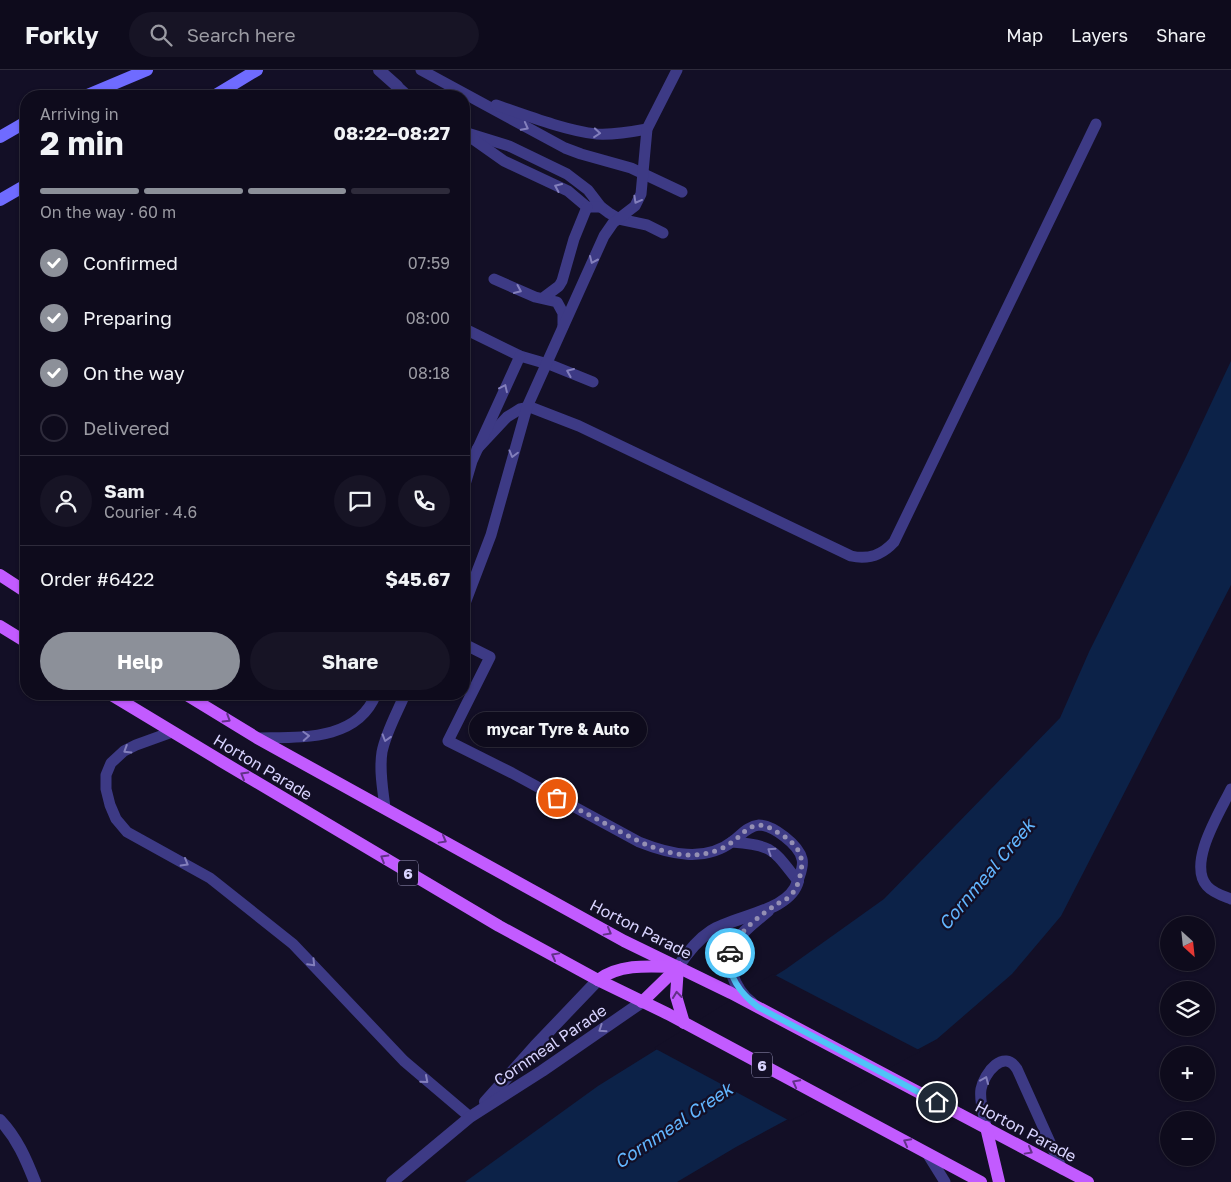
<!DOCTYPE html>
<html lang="en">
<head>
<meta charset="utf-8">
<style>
  body { margin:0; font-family:"Golos Text",sans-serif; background:#171425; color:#f1f3f6; height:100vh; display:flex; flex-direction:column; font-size:19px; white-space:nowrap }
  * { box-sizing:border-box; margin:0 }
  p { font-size:16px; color:#9b9ba3 }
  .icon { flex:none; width:28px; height:28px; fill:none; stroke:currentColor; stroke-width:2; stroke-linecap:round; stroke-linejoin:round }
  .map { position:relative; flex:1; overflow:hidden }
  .drawer { position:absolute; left:20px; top:20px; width:450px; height:610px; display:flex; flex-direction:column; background:#0e0b1c; border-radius:20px; box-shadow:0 1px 4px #0004,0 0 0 1px #2e2b3b }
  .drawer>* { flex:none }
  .needle { width:32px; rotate:153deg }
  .fabs { position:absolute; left:1160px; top:846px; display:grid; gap:10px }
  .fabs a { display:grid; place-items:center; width:55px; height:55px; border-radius:50%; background:#0e0b1c; box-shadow:0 1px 4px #0004,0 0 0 1px #2e2b3b; font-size:25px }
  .pin { position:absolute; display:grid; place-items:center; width:42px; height:42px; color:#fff; margin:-21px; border:2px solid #fff; border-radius:50%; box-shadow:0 1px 5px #0007 }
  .courier { position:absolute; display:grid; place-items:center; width:50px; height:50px; margin:-25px; border:4px solid #4fc3f7; border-radius:50%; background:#fff; color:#222; box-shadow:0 1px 6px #0007 }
  .bubble { position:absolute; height:35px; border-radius:18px; background:#0e0b1c; box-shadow:0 1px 4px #0004,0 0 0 1px #2e2b3b; font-size:16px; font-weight:700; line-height:35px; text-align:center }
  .summary em { font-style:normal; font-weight:700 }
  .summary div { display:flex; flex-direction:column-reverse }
  .summary { display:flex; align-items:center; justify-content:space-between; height:85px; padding:0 20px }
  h1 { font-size:32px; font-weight:700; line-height:38px }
  .bar { display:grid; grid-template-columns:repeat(4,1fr); gap:8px 5px; align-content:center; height:60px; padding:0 20px }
  .bar i { height:6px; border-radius:4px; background:#2e2b3b }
  .bar .active { background:#8c9099 }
  .bar p { grid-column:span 4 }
  .line { display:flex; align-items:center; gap:12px; padding:0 20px; border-top:1px solid #2e2b3b }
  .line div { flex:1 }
  .round { display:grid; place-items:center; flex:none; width:52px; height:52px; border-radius:26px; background:#171425 }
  ol { padding:0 20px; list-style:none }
  li { display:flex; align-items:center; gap:15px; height:55px }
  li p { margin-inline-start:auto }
  li .icon { padding:5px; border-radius:50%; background:#8c9099; color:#fff; stroke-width:4 }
  li:last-child { color:#9b9ba3 }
  li i { width:28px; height:28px; border:2px solid #2e2b3b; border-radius:50% }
  .cta { display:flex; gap:10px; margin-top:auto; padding:10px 20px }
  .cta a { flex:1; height:58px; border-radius:30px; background:#8c9099; color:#fff; font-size:20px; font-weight:700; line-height:58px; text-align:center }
  .cta a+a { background:#171425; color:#f1f3f6 }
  header { display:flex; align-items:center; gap:30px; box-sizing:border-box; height:70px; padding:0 25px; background:#0e0b1c; border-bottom:1px solid #2e2b3b }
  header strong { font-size:24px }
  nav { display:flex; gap:28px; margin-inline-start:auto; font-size:18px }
  .search { width:350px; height:45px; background:#171425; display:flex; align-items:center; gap:12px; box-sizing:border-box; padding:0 18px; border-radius:28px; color:#9b9ba3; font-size:19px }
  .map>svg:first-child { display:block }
</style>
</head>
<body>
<header>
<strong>Forkly</strong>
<div class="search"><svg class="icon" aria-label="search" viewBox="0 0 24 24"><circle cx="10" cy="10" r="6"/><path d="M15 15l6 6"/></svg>Search here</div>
<nav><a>Map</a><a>Layers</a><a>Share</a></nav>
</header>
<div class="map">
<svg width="1231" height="1112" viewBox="0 0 1231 1112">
  <rect width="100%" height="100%" fill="#130f26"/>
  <polygon fill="#0c2248" points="1231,291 1231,515 1061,846 1012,904 937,969 736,1077 677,1112 465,1112 598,1016 786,899 884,829 1060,648 1089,582 1186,387"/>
  <polygon fill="#130f26" points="773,904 921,981 790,1051 654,978"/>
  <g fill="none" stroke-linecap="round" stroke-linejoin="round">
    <g stroke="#3d3a85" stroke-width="11">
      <polyline points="421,0 565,78 581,84 631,98 682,122"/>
      <polyline points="397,16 408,26"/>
      <path d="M496,35C525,45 567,61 597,64C614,65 631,62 647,59"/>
      <polyline points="464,62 509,76 567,104 588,120 601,137 609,143 619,149 647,155 663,163"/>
      <polyline points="470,67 504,91 568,121 587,137 601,137"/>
      <polyline points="494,209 535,227 557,232 563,243 563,256"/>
      <polyline points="543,228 559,216 562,211 574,169 587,137"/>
      <polyline points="469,261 520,286 551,295 593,312"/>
      <path d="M477,379L507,347L520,339L530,337L579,356L851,486C869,490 882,485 894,472L1096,54"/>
      <polyline points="464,418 472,391 520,286"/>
      <polyline points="464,536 491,465 527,337 604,166 613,153 635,136 641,124 647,59 677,0"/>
      <path d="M464,574L490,587L448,671L512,703L639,772C669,784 705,793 733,771C741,765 748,756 759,755C773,755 799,775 802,789C804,796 800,804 798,811"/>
      <polyline points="172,662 136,675 124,681 111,693 106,705 106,719 110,735 116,749 127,762 210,808 293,874 404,991 470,1047"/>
      <path d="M257,668C299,667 357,672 376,624"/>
      <path d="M1231,719C1220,742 1187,793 1207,816C1213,823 1223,826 1231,829"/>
      <path d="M385,738C383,720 379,701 382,682C386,662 397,643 405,624"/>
      <path d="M732,772C774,775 773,780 798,811"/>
      <path d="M986,1057C984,1045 979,1031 981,1019C984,1003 1004,978 1017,999L1062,1099"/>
      <polyline points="927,1083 945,1112"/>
    </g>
    <g stroke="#3d3a85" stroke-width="12">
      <polyline points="379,0 397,16"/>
      <path d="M678,897C687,883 697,870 711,861C736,845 790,842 798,811"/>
      <path d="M752,933C742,926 736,916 732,904C722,874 748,858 768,841"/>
      <polyline points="485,1032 535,976 598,910"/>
      <path d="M0,1050C17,1068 26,1089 35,1112"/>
      <polyline points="392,1112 470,1047 542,1001 642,932"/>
    </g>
    <g stroke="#6f6bff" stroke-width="12">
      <polyline points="85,26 147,0"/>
      <polyline points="214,26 257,0"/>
      <polyline points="0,67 26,52"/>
      <polyline points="0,130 26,115"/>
    </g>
    <g stroke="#c25bff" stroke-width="12">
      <polyline points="0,505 26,522"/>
      <polyline points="0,556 26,572"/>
      <polyline points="110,624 221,691 499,856 598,910 668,944 981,1112"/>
      <polyline points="185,624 257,668 624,871 731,923 1088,1112"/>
      <polyline points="678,897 676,926 684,953"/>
      <path d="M598,910C619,894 648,896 673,897"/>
      <polyline points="642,932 678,897"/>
      <polyline points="986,1057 999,1112"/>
    </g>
  </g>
  <defs><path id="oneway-chevron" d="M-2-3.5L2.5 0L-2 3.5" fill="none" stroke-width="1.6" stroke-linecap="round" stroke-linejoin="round" transform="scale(1.25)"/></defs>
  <g stroke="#837fbc">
    <use href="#oneway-chevron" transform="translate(525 57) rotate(28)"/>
    <use href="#oneway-chevron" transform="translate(597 63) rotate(5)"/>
    <use href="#oneway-chevron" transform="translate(558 117) rotate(-156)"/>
    <use href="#oneway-chevron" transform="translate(637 130) rotate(119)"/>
    <use href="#oneway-chevron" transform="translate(593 190) rotate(114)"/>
    <use href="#oneway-chevron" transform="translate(518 220) rotate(24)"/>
    <use href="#oneway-chevron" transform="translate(570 302) rotate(-157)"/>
    <use href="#oneway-chevron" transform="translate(504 318) rotate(-65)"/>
    <use href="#oneway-chevron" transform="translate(513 384) rotate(105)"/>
    <use href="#oneway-chevron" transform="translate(306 666) rotate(-3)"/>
    <use href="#oneway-chevron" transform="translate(386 668) rotate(107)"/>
    <use href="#oneway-chevron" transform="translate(127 680) rotate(148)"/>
    <use href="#oneway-chevron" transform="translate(771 781) rotate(-146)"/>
    <use href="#oneway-chevron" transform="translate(185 793) rotate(30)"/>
    <use href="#oneway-chevron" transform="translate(312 893) rotate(46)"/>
    <use href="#oneway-chevron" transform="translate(602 959) rotate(146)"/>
    <use href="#oneway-chevron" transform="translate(425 1010) rotate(41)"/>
    <use href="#oneway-chevron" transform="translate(985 1010) rotate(-67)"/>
  </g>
  <g stroke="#623188">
    <use href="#oneway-chevron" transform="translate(227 649) rotate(32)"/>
    <use href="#oneway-chevron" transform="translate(244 705) rotate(-150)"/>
    <use href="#oneway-chevron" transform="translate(443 770) rotate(29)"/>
    <use href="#oneway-chevron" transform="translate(384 788) rotate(-149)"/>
    <use href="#oneway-chevron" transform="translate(608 862) rotate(29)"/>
    <use href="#oneway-chevron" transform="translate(555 886) rotate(-151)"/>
    <use href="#oneway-chevron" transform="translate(677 925) rotate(-96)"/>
    <use href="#oneway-chevron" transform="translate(796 1013) rotate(-152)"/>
    <use href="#oneway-chevron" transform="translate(907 1072) rotate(-152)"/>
    <use href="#oneway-chevron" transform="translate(1029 1081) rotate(29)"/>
  </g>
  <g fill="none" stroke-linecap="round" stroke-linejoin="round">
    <path stroke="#948fb3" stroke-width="5" stroke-dasharray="0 9" d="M557,728C574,737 591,746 608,755C639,772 675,793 712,782C719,780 727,776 732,772C740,767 745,759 754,756C765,753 773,760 782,765C799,776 805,787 800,806C798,814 796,820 790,826C785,831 779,832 774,836C760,845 733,867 730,883"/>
    <path stroke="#4fc3f7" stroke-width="6" d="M730,883C726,905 741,924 758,937L937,1032"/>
  </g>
  <g text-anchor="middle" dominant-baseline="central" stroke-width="4.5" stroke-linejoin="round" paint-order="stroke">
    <g fill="#130f26" stroke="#9e99be" stroke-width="1">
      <rect x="398" y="790.5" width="20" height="25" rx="4"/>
      <rect x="752" y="982.5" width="20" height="25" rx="4"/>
    </g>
    <g font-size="15" font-weight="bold" fill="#d9d4ff">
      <text x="408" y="803">6</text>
      <text x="762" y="995">6</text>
    </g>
    <g font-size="16" fill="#d9d4ff" stroke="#130f26">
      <text transform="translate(263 697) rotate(31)">Horton Parade</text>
      <text transform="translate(641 859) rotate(27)">Horton Parade</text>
      <text transform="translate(550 975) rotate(-34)">Cornmeal Parade</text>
      <text transform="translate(1026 1061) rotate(28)">Horton Parade</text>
    </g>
    <g font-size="18" font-style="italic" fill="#62b6ff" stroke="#130f26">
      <text transform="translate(986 804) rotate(-50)">Cornmeal Creek</text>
      <text transform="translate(673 1055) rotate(-34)">Cornmeal Creek</text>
    </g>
  </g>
</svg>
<div class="fabs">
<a><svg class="needle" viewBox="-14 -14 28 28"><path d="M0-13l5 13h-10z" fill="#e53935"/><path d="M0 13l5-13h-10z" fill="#9b9ba3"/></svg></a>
<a><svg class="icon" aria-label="layers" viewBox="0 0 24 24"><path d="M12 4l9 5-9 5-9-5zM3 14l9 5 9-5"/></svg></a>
<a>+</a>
<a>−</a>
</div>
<div class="pin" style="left:557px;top:728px;background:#ea580c"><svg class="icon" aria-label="bag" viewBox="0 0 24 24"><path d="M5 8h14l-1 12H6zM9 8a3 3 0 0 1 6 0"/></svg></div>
<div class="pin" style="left:937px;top:1032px;background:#1f2937"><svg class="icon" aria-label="home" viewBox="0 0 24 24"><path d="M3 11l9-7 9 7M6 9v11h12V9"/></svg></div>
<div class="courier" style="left:730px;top:883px"><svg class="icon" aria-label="car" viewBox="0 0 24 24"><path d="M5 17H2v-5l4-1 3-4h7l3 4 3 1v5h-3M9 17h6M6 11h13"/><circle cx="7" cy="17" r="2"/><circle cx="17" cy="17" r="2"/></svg></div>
<div class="bubble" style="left:469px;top:642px;width:178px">mycar Tyre &amp; Auto</div>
<section class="drawer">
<div class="summary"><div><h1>2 min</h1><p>Arriving in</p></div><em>08:22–08:27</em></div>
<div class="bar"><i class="active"></i><i class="active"></i><i class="active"></i><i></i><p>On the way · 60 m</p></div>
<ol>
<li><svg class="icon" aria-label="check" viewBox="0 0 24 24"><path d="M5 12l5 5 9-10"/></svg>Confirmed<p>07:59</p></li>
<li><svg class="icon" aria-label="check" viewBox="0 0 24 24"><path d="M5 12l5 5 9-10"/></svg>Preparing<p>08:00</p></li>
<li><svg class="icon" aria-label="check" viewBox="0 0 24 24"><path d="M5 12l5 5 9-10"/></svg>On the way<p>08:18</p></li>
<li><i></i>Delivered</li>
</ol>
<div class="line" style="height:90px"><a class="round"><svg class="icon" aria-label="person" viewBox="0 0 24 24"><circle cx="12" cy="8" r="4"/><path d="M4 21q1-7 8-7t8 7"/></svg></a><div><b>Sam</b><p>Courier · 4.6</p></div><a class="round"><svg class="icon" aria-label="chat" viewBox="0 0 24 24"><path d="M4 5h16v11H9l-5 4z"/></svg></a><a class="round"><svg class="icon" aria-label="phone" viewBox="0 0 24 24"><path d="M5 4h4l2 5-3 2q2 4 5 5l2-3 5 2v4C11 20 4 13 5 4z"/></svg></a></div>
<div class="line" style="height:65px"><div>Order #6422</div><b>$45.67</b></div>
<div class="cta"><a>Help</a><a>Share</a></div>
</section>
</div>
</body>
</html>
